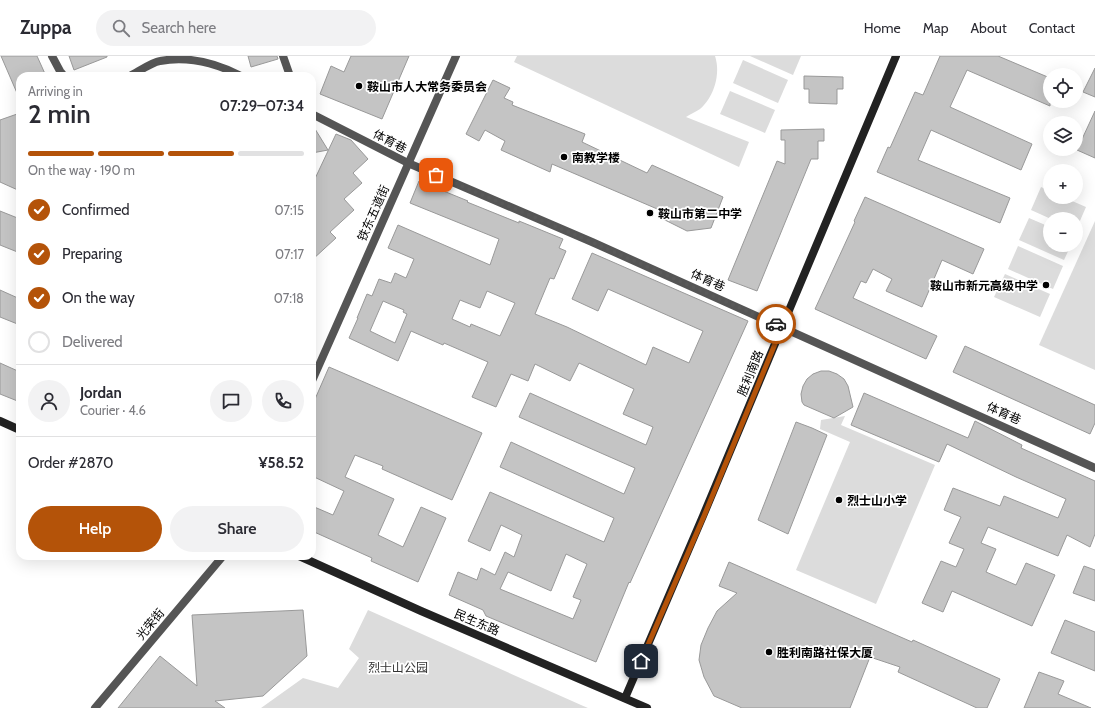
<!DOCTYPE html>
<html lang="en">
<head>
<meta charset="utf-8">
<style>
  body { margin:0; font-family:Cabin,"Noto Sans SC",sans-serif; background:#f2f2f3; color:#2b2b33; height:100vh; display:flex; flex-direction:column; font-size:15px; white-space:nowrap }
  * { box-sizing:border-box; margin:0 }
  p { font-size:13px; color:#7c7c81 }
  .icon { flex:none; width:22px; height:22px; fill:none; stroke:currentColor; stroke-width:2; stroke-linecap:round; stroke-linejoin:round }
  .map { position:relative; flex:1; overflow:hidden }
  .drawer { position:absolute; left:16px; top:16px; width:300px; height:488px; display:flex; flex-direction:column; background:#fff; border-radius:12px; box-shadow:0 4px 16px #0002 }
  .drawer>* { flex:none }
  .tools { position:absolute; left:1043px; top:12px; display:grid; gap:8px }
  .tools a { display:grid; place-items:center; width:40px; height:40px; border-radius:50%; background:#fff; box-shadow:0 4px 16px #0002; font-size:20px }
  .pin { position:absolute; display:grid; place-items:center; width:34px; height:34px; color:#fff; margin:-17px; border-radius:8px; box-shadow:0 2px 6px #0006 }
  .courier { position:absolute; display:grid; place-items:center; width:40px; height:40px; margin:-20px; border:3px solid #b45309; border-radius:50%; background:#fff; color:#222; box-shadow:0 1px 5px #0007 }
  .overview em { font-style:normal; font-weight:600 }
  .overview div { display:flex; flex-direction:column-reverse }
  .overview { display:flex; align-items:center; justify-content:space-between; height:68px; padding:0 12px }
  h1 { font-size:26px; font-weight:600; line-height:30px }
  .bar { display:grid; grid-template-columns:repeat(4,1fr); gap:6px 4px; align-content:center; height:48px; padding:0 12px }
  .bar i { height:5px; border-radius:3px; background:#e1e1e2 }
  .bar .active { background:#b45309 }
  .bar p { grid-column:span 4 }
  .line { display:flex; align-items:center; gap:10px; padding:0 12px; border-top:1px solid #e1e1e2 }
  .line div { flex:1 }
  .round { display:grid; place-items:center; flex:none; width:42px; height:42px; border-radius:21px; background:#f2f2f3 }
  ol { padding:0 12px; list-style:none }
  li { display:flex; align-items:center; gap:12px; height:44px }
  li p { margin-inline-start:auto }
  li .icon { padding:4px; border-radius:50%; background:#b45309; color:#fff; stroke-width:4 }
  li:last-child { color:#7c7c81 }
  li i { width:22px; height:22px; border:2px solid #e1e1e2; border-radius:50% }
  .cta { display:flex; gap:8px; margin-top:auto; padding:8px 12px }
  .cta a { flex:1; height:46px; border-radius:24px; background:#b45309; color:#fff; font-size:16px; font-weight:600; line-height:46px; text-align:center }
  .cta a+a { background:#f2f2f3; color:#2b2b33 }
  header { display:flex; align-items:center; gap:24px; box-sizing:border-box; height:56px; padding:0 20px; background:#fff; border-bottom:1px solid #e1e1e2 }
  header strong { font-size:19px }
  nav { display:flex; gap:22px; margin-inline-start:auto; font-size:14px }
  .search { width:280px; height:36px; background:#f2f2f3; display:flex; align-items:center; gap:10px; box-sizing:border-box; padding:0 14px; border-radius:22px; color:#7c7c81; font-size:15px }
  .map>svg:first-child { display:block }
</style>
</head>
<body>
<header>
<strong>Zuppa</strong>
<div class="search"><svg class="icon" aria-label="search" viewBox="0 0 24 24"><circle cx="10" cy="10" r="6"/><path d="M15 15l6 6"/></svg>Search here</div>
<nav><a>Home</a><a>Map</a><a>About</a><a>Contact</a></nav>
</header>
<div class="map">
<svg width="1095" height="652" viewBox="0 0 1095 652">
  <rect width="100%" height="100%" fill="#fff"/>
  <g fill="#dcdcdc">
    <path d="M517,0H715C721,18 714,41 700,53C696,56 690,58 686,61L749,86L739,111L514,6Z"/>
    <polygon points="750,0 801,0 793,19"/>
    <polygon points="743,4 788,24 778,47 733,27"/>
    <polygon points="730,35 775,54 765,77 720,58"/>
    <polygon points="1041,131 1050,135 1050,141 1063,141 1086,151 1076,174 1076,163 1051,163 1031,154"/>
    <polygon points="1029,162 1050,171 1050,189 1071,189 1064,204 1019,184"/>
    <polygon points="1095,165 1095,314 1039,289"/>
    <polygon points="1018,190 1063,210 1053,233 1008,213"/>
    <polygon points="1005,218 1050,238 1040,261 994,241"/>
    <polygon points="845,360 841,369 935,409 876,548 796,514 850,386 820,373 821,364"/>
    <polygon points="368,554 581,649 588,652 261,652 303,622 338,632 359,602 349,593"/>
  </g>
  <g fill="#c4c4c4" stroke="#999" fill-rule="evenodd">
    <polygon points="1,0 37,0 46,20 20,20 20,44"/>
    <polygon points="69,0 107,0 107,1 74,14"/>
    <polygon points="248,0 277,0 278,3 251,11"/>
    <polygon points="351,0 409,0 382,63 320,38 331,10 344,16"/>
    <polygon points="940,0 998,0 1050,22 1050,50 967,14 950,51 1032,88 1021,114 931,74 918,104 1010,142 1000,167 877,116 888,91 890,92 915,36 923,39"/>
    <polygon points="1095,12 1095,41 1083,36"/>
    <polygon points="804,20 843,21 843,33 837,33 837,48 809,47 809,33 804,33"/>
    <polygon points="493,24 510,32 504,42 513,46 512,49 585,78 582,86 647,117 652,109 723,141 711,172 687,175 659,161 662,155 552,108 550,116 501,94 505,85 485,74 479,85 466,78"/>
    <polygon points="1095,55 1095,102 1077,94"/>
    <polygon points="20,57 20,135 0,126 0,64"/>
    <polygon points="312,68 328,94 312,97"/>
    <polygon points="824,73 824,85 818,85 818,103 811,103 757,235 728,224 777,105 785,108 785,84 781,84 781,74"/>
    <polygon points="336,78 351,84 368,103 353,117 362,127 344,143 354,154 330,176 336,182 312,204 312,129"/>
    <path d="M419,125L468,145L467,146L519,167V165L563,183L559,192L566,195L554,223L550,222L535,258L567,271L646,309L653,291L689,307L703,275L608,233L598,255L572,243L592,197L748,265L630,527L629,526L596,606L486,560L483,554L449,539L458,516L477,524L481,512L495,519L505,496L514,501L522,479L501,469L490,495L468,485L490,436L604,486L614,462L500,411L511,386L624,438L635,412L519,361L530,337L646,389L653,371L623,358L634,333L579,307L570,325L535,308L528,325L511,318L496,351L472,341L488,306L444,287L443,289L411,275L398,305L349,282L358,262H357L367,238L372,240L379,223L391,227L395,217L406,222L414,203L388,192L398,169L490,209L499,183L410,147ZM487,235L515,247L500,280L471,268L470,271L452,263L460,244L480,252ZM383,245L404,254L403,256L407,258L395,287L370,275ZM566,498L587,508L573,541L581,544L573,563L500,533L508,516L551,535Z"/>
    <polygon points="865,141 984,193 973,218 942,204 922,251 886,235 892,223 873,213 866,227 861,225 853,242 937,280 926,303 815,253 855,166 854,165"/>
    <polygon points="0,155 20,163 20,197 0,189"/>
    <polygon points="0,234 20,243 20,269 0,261"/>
    <polygon points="965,290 1095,349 1095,367 1090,378 953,316"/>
    <polygon points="0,307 20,316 20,346 0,338"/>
    <polygon points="329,311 482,377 452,444 382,413 383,410 355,399 345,421 394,443 378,479 403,491 421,451 446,462 418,526 371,505 372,502 312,475 312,450 333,459 344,435 312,420 312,350"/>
    <polygon points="821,315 829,315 837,318 844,323 848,330 853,351 834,362 804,349 802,346 801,338 803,330 807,323 813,318"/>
    <polygon points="864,337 968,382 975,365 1022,389 1021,392 1095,425 1095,478 1090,491 1067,479 1058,500 988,471 981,487 996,493 986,516 1016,529 1026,507 1055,519 1032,570 952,535 943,556 922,547 941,505 956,511 964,493 949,487 961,461 944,454 953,432 1000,450 1004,440 1058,462 1066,443 1016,421 947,388 939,406 851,369"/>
    <polygon points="796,366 812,372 827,379 788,478 758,464"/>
    <polygon points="729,506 912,586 913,584 1000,623 987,652 977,652 898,616 900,611 870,601 850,652 742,652 714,640 704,621 699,604 701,589 708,572 717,555 737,537 719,530"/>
    <polygon points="1084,510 1095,514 1095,545 1073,537"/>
    <polygon points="303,554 307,600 263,640 215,645 225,652 118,652 160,600 197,630 192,559"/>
    <polygon points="1065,564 1095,576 1095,615 1051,597"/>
    <polygon points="1039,616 1064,625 1058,638 1091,652 1024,652"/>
  </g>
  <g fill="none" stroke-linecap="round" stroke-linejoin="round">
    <g stroke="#555" stroke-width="8">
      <polyline points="52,0 60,15 64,20"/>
      <polyline points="283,0 290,20"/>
      <path d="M130,20C138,16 152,6 160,5C188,0 216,7 241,20"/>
      <polyline points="312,58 408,107 592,186 1095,412"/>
      <polyline points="312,325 456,0"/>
      <polyline points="95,652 223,500"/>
    </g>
    <g stroke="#222" stroke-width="8">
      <polyline points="0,365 20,374"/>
      <polyline points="299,500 421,555 647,652"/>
      <polyline points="625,642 703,460 782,271 896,0"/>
    </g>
  </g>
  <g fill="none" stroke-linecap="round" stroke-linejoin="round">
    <polyline stroke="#595959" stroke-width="4" stroke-dasharray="0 7.2" points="436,119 592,186 776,268"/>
    <polyline stroke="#b45309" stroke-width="5" points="641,605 704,460 782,271 776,268"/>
  </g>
  <g fill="#000" stroke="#fff" stroke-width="1.5">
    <circle cx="359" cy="30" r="4"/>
    <circle cx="564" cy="101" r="4"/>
    <circle cx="650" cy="157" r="4"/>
    <circle cx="1046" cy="229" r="4"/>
    <circle cx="839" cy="444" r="4"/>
    <circle cx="769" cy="596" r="4"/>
  </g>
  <g text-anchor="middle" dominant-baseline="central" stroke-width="3.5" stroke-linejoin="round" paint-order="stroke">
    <g font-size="12" font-weight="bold" fill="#000" stroke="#fff" text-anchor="start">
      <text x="367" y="30">鞍山市人大常务委员会</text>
      <text x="572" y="101">南教学楼</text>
      <text x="658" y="157">鞍山市第二中学</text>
      <text x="1038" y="229" text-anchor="end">鞍山市新元高级中学</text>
      <text x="847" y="444">烈士山小学</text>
      <text x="777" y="596">胜利南路社保大厦</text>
    </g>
    <g font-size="12" fill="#000" stroke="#fff">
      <text transform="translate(390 85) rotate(27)">体育巷</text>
      <text transform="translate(373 157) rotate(-66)">铁东五道街</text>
      <text transform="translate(708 224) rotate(24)">体育巷</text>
      <text transform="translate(750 317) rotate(-68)">胜利南路</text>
      <text transform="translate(1004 357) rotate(24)">体育巷</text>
      <text transform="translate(477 566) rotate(23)">民生东路</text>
      <text transform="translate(150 568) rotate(-50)">光荣街</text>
    </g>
    <g font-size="12" fill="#333" stroke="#fff">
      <text x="398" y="611">烈士山公园</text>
    </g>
  </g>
</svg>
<div class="tools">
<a><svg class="icon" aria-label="locate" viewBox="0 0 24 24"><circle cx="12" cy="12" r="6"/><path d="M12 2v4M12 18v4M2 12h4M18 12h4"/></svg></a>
<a><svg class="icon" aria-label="layers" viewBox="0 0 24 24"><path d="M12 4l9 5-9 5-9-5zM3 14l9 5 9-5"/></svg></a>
<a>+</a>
<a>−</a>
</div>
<div class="pin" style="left:436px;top:119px;background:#ea580c"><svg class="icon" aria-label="bag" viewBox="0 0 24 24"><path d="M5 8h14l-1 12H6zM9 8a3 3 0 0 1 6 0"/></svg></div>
<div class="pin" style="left:641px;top:605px;background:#1f2937"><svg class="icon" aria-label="home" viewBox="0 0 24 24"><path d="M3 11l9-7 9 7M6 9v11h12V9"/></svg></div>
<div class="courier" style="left:776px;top:268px"><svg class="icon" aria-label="car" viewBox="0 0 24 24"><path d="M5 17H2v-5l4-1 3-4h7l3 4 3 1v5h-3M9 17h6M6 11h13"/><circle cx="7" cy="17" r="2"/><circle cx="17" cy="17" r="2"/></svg></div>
<section class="drawer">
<div class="overview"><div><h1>2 min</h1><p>Arriving in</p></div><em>07:29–07:34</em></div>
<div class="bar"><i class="active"></i><i class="active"></i><i class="active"></i><i></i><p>On the way · 190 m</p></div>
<ol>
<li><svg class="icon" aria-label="check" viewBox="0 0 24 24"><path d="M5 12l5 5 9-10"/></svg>Confirmed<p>07:15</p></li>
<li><svg class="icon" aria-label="check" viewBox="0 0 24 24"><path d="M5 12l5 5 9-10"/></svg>Preparing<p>07:17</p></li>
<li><svg class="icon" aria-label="check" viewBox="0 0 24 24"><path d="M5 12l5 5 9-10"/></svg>On the way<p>07:18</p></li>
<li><i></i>Delivered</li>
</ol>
<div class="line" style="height:72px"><a class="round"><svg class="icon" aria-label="person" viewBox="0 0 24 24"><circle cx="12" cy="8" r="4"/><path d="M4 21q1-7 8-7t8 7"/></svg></a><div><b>Jordan</b><p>Courier · 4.6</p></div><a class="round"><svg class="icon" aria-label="chat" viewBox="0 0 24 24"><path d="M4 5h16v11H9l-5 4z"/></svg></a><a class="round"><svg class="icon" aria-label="phone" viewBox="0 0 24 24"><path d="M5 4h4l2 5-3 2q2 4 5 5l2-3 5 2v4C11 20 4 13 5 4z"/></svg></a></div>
<div class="line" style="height:52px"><div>Order #2870</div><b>¥58.52</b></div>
<div class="cta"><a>Help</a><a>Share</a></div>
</section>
</div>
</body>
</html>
